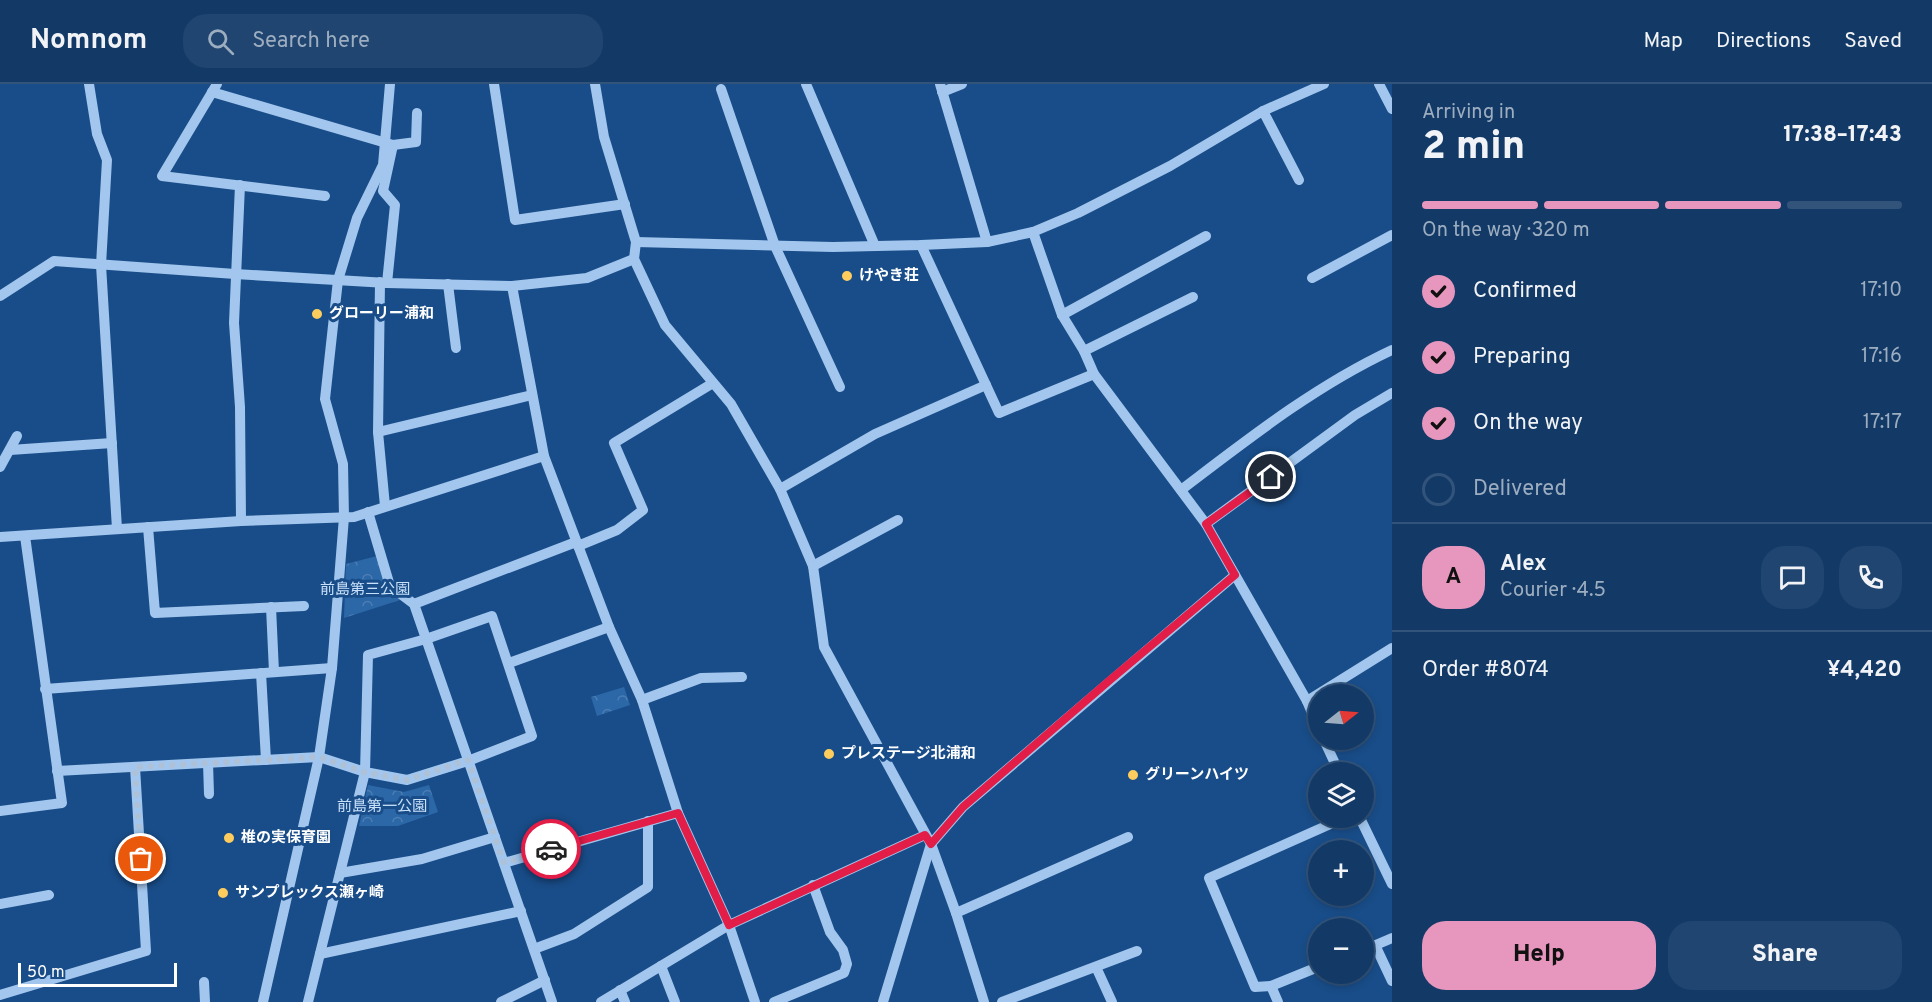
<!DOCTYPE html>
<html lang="en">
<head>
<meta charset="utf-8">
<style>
  body { margin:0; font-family:Overpass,"Noto Sans JP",sans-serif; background:#204570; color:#f1f3f6; height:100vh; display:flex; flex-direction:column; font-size:22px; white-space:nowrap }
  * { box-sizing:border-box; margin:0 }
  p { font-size:20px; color:#9dadc0 }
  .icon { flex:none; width:33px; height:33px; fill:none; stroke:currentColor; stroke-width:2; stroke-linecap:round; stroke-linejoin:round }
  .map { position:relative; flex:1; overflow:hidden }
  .side { display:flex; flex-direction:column; background:#133a67; width:540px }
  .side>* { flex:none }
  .needle { width:39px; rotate:73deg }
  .controls { position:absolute; left:1308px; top:600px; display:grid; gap:12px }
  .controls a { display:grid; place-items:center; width:66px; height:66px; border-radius:50%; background:#133a67; box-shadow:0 3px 9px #0003,0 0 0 2px #32547b; font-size:30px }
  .scale { position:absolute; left:18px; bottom:15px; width:159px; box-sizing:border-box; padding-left:6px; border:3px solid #fff; border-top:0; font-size:16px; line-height:21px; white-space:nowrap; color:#fff; -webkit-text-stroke:4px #194d89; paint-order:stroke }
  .pin { position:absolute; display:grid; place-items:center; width:51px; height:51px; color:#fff; margin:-26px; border:3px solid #fff; border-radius:50%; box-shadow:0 2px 6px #0007 }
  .courier { position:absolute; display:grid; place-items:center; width:60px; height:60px; margin:-30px; border:4px solid #e11d48; border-radius:50%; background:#fff; color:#222; box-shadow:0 2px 8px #0007 }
  .overview em { font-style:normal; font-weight:800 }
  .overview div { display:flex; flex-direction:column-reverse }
  .overview { display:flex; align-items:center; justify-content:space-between; height:102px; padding:0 30px }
  h1 { font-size:39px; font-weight:800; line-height:45px }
  .bar { display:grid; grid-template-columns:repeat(4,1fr); gap:9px 6px; align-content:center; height:72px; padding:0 30px }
  .bar i { height:8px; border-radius:4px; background:#32547b }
  .bar .selected { background:#e797bd }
  .bar p { grid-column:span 4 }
  .line { display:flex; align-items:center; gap:15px; padding:0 30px; border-top:2px solid #32547b }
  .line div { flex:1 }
  .round { display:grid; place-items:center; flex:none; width:63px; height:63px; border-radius:24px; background:#204570 }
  ol { padding:0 30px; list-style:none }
  li { display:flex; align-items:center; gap:18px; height:66px }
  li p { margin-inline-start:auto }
  li .icon { padding:6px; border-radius:50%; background:#e797bd; color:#111; stroke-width:4 }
  li:last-child { color:#9dadc0 }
  li i { width:33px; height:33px; border:3px solid #32547b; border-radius:50% }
  .button { display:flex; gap:12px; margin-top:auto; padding:12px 30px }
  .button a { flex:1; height:69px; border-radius:24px; background:#e797bd; color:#111; font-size:24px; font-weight:800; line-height:69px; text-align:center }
  .button a+a { background:#204570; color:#f1f3f6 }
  header { display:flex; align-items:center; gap:36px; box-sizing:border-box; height:84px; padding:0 30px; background:#133a67; border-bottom:2px solid #32547b }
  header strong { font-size:28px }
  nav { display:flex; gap:33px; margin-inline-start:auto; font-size:21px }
  .search { width:420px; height:54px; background:#204570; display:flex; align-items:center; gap:15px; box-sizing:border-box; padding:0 21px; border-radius:24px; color:#9dadc0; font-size:22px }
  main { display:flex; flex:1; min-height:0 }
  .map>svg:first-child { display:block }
</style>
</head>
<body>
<header>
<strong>Nomnom</strong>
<div class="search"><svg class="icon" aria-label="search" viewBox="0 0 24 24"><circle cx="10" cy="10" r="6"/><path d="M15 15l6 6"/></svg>Search here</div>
<nav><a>Map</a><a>Directions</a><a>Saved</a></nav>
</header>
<main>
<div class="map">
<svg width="1392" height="918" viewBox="0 0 1392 918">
  <defs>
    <pattern id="park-crowns" width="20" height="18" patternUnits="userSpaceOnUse" patternTransform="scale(1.5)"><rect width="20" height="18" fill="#2c67a7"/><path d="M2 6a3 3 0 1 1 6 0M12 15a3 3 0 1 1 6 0" fill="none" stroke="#4c7eb4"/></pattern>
  </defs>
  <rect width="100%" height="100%" fill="#194d89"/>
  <g fill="url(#park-crowns)">
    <polygon points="377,472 387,506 400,516 344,534 346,480"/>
    <polygon points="624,603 630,621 597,632 591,613"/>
    <polygon points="368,701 404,708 429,701 438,728 398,742 359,742"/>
  </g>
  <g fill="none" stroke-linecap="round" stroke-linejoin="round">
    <g stroke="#a2c6ed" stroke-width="10">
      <polyline points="89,0 97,50 107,76 101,181 117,445"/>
      <polyline points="217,0 162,92 325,112"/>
      <polyline points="494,0 515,136 625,120"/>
      <polyline points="595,0 604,53 636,158 634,175 665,241 731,320 780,405 813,482 824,563 931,760 956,829 984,918"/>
      <polyline points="806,0 875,162"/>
      <polyline points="940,0 987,158"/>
      <polyline points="1379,0 1392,25"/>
      <polyline points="721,5 775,162 840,303"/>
      <polyline points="212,8 393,61 383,107 395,121 387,199"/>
      <polyline points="942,8 962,0"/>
      <polyline points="1263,27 1299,96"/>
      <polyline points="393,61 416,58 417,29"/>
      <polyline points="240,101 234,239 240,323 241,437"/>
      <polyline points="1033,148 1062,231 1084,267 1094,290 1206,440 1307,617 1318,643"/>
      <polyline points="636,158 833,163 921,161 987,158 1033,148 1078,129 1170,82 1263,27 1324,0"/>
      <polyline points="921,161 999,329 1094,290"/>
      <polyline points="1312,194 1392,151"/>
      <polyline points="380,198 378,348 385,422"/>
      <polyline points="448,200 456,264"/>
      <polyline points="512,202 544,372 609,543 642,616 678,729 729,841 755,918"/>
      <polyline points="0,212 54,177 235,190 387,199 512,202 587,194 634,175"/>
      <polyline points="1062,231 1206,152"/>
      <polyline points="1084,267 1193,213"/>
      <polyline points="378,348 532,311"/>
      <polyline points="10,366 112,359"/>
      <polyline points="0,383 17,352"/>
      <polyline points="780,405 875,350 986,301"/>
      <path d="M1181,406C1248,355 1315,302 1392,266"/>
      <polyline points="368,428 390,502 414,520 552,918"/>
      <polyline points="1206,440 1355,331 1392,309"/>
      <polyline points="148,443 155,529 304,522"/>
      <polyline points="0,453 241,437 354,433 544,372"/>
      <polyline points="578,462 617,446 643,426 614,359 713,299"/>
      <polyline points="813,482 898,436"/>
      <polyline points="414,520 576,458"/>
      <polyline points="271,523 274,588"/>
      <polyline points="509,579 609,543"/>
      <polyline points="261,589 266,676"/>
      <polyline points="45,605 332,584"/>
      <polyline points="642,616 701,594 742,593"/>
      <polyline points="1307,617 1392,564"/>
      <polyline points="1324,656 1339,688"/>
      <polyline points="208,679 209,710"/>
      <polyline points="57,687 319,673 365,688 407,696 468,677 532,652 492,532 426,555 368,571 365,688 308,918"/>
      <polyline points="0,727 62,719 25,452"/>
      <polyline points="1360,734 1392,800"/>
      <polyline points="504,779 678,729"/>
      <polyline points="340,789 422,775 495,753"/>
      <polyline points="0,820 49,811"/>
      <polyline points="956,829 1128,753"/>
      <polyline points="1375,861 1392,897"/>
      <polyline points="534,865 574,850 648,803 648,737"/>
      <polyline points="1364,866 1392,854"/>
      <polyline points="320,870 521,827"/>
      <polyline points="661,882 675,918"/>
      <polyline points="1096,883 1112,918"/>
      <polyline points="204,898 205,918"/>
      <polyline points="1271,902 1318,883"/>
      <polyline points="620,906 625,918"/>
      <polyline points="0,911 146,867 135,683"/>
      <polyline points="263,918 319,673 332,584 344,433 343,380 325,315 338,196 357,134 383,81 390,0"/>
      <polyline points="501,918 545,896"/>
      <polyline points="601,918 729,841 925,751"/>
      <polyline points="774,918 844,889 847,880 843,866 830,848 813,801"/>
      <polyline points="883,918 931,760 963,723 1235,491"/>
      <polyline points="1002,918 1137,867"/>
      <polyline points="1278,918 1271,902 1255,903 1209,794 1344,734"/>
    </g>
  </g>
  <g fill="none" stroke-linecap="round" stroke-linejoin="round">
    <polyline stroke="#aec1d6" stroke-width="6" stroke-dasharray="0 10.8" points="141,775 135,683 319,673 364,688 407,696 468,676 504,779 551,765"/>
    <polyline stroke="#e11d48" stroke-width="8" points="551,765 678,729 729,841 925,751 931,760 963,723 1110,596 1235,491 1206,440 1271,393"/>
  </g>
  <g fill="#ffcd5e" stroke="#194d89" stroke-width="2">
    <circle cx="847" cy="192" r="6"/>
    <circle cx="317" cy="230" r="6"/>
    <circle cx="829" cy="670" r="6"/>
    <circle cx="1133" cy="691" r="6"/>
    <circle cx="229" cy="754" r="6"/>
    <circle cx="223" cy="809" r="6"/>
  </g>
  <g text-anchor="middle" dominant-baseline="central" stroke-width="6" stroke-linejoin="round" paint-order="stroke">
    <g font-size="15" font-weight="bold" fill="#fff" stroke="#194d89" text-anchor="start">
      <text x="859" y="192">けやき荘</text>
      <text x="329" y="230">グローリー浦和</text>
      <text x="841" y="670">プレステージ北浦和</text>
      <text x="1145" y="691">グリーンハイツ</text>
      <text x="241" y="754">椎の実保育園</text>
      <text x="235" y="809">サンプレックス瀬ヶ崎</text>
    </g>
    <g font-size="15" fill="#c8e0f9" stroke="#194d89">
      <text x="365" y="506">前島第三公園</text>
      <text x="382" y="723">前島第一公園</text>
    </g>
  </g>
</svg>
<div class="controls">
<a><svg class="needle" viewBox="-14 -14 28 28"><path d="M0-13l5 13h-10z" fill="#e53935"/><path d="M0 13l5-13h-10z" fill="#9dadc0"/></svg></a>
<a><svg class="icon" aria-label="layers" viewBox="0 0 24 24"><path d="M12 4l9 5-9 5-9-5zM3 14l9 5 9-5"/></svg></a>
<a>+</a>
<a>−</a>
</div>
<div class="scale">50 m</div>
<div class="pin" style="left:141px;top:775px;background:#ea580c"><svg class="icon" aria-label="bag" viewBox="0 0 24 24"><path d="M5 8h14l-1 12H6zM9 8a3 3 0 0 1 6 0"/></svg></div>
<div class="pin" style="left:1271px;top:393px;background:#1f2937"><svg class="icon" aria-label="home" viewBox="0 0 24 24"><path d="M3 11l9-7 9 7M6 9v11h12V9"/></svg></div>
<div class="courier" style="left:551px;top:765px"><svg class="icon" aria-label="car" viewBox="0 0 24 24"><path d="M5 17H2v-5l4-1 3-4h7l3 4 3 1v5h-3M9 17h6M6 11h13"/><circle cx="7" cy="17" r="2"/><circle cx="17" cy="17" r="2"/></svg></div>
</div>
<section class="side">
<div class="overview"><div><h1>2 min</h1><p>Arriving in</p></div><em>17:38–17:43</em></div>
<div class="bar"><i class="selected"></i><i class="selected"></i><i class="selected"></i><i></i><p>On the way · 320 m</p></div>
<ol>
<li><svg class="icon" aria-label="check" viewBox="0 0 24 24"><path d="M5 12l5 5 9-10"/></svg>Confirmed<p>17:10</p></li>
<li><svg class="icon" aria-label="check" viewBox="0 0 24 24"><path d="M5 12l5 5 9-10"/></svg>Preparing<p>17:16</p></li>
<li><svg class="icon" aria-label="check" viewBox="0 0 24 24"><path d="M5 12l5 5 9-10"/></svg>On the way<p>17:17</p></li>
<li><i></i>Delivered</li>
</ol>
<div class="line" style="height:108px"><b class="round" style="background:#e797bd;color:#111">A</b><div><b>Alex</b><p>Courier · 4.5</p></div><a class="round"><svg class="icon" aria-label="chat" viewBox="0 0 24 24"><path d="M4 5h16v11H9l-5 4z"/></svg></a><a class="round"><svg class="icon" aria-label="phone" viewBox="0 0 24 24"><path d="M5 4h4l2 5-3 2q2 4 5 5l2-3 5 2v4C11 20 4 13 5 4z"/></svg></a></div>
<div class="line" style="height:78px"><div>Order #8074</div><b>¥4,420</b></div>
<div class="button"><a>Help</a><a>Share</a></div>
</section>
</main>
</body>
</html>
